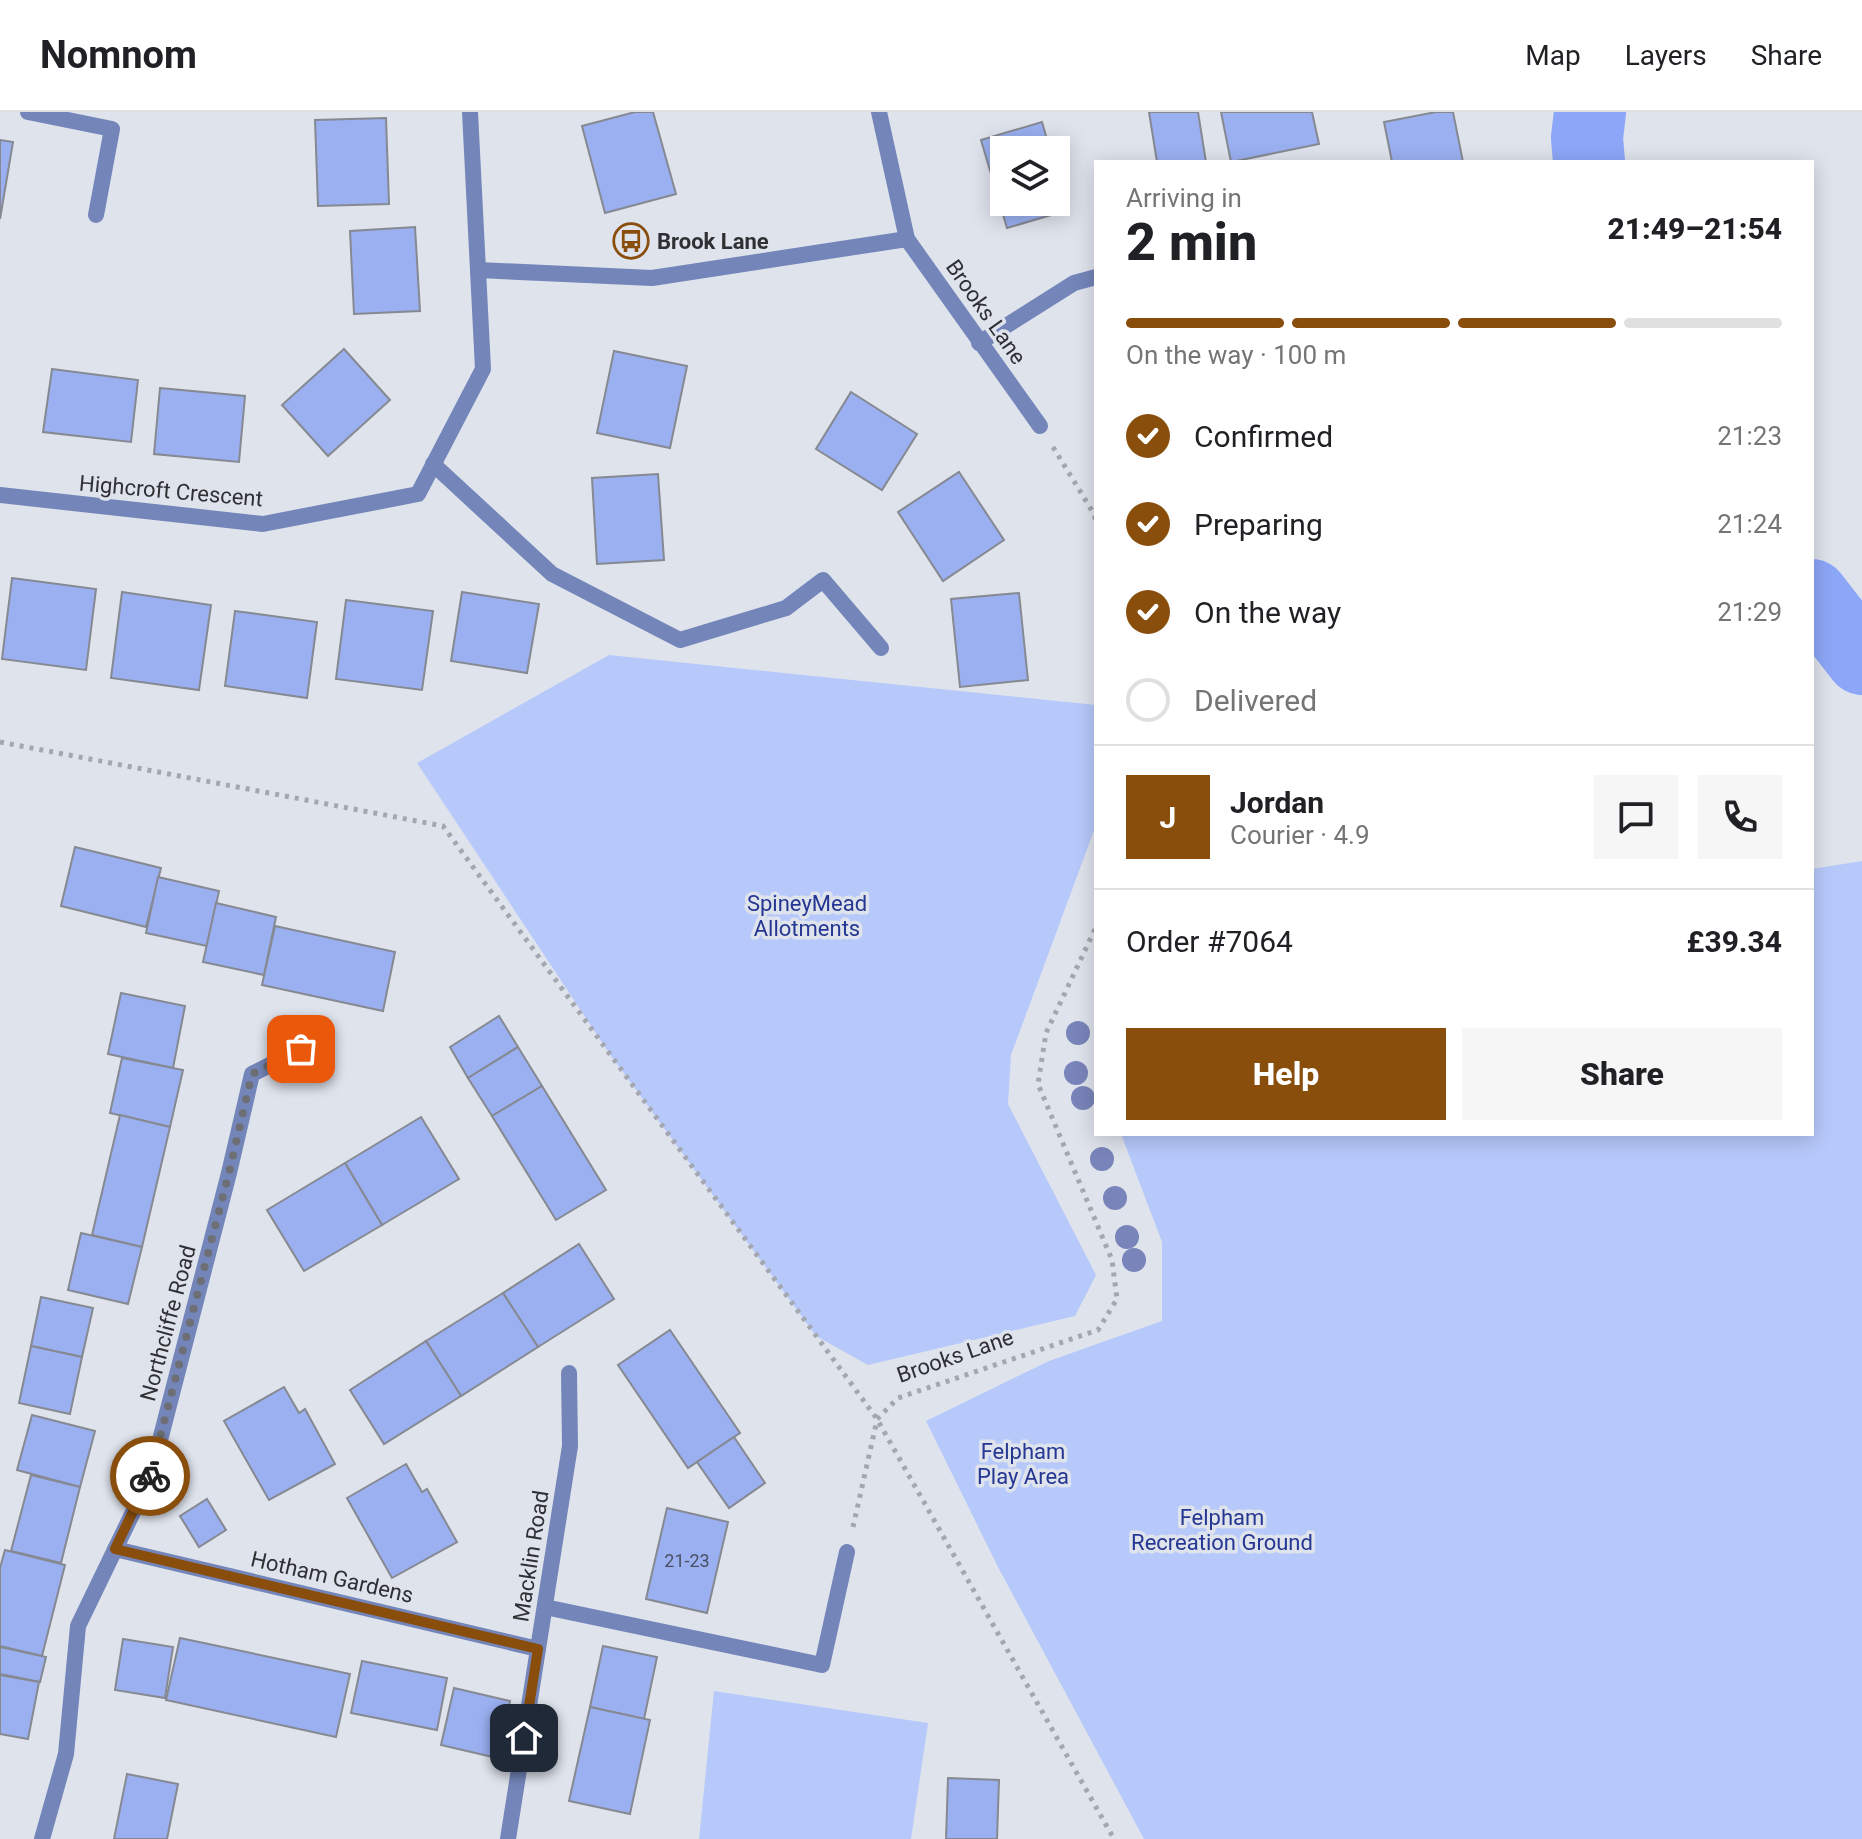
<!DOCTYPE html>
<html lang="en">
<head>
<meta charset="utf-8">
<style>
  body { margin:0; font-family:Roboto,sans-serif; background:#f6f6f6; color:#202124; height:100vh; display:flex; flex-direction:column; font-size:30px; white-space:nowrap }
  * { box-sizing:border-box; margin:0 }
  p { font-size:26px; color:#757577 }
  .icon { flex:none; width:44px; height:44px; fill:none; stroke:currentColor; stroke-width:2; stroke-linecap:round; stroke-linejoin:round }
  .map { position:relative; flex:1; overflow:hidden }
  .panel { position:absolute; left:1094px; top:48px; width:720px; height:976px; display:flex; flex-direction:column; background:#fff; border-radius:0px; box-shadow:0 4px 20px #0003 }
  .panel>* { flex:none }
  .controls { position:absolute; left:990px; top:24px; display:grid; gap:16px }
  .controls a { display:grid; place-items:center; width:80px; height:80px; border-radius:0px; background:#fff; box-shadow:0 4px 20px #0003; font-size:40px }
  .pin { position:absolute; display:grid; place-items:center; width:68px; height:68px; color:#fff; margin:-34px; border-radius:16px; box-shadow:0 4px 12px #0006 }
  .courier { position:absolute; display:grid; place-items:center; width:80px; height:80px; margin:-40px; border:6px solid #894d0c; border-radius:50%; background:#fff; color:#222; box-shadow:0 2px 10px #0007 }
  .summary em { font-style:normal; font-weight:800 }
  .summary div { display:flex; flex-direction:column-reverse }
  .summary { display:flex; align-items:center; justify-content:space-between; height:136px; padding:0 32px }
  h1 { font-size:52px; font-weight:800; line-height:60px }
  .bar { display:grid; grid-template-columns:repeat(4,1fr); gap:12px 8px; align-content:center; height:96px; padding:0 32px }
  .bar i { height:10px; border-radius:6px; background:#e0e0e0 }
  .bar .selected { background:#894d0c }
  .bar p { grid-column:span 4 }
  .line { display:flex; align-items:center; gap:20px; padding:0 32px; border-top:2px solid #e0e0e0 }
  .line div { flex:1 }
  .round { display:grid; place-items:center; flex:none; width:84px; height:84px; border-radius:0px; background:#f6f6f6 }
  ol { padding:0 32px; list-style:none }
  li { display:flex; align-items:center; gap:24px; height:88px }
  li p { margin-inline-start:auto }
  li .icon { padding:8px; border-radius:50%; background:#894d0c; color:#fff; stroke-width:4 }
  li:last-child { color:#757577 }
  li i { width:44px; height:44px; border:4px solid #e0e0e0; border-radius:50% }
  .primary-button { display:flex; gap:16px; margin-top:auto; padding:16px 32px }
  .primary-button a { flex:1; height:92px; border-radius:0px; background:#894d0c; color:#fff; font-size:32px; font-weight:800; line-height:92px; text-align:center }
  .primary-button a+a { background:#f6f6f6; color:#202124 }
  header { display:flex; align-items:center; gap:48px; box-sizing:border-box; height:112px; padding:0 40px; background:#fff; border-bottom:2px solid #e0e0e0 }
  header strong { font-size:38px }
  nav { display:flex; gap:44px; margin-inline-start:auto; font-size:28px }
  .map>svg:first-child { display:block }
</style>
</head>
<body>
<header>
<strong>Nomnom</strong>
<nav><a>Map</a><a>Layers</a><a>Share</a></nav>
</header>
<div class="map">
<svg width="1862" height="1727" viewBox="0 0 1862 1727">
  <rect width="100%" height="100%" fill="#dfe3ec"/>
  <g fill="#b7c9fb">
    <polygon points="609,543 1096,593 1096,713 1011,943 1008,992 1096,1163 1075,1204 868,1253 816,1224 609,941 417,651"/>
    <polygon points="1862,749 1862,1727 1144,1727 998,1455 926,1309 1049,1249 1162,1209 1162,1130 1121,1022 1812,1022 1812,757"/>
    <polygon points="714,1579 928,1611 911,1727 699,1727"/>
  </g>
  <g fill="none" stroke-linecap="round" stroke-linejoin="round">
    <g stroke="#8da7f8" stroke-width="72">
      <polyline points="1589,50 1587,26 1590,0"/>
      <polyline points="1812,483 1862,547"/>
    </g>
  </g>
  <g fill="#9ab0f1" stroke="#868992" stroke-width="2">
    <polygon points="635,0 653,0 676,82 605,101 582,14"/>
    <polygon points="1149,0 1198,0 1206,50 1157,50"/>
    <polygon points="1221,0 1312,0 1319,32 1231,50"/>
    <polygon points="1436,0 1453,0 1463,50 1392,50 1384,10"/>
    <polygon points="386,6 389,92 318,94 315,8"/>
    <polygon points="1042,10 1050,38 1004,38 1004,90 1056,90 1056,59 1068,98 1007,116 981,28"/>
    <polygon points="0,28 13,30 0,107"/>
    <polygon points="415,115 420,199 354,202 350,119"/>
    <polygon points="344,237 390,288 328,344 282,293"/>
    <polygon points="614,239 687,254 670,336 597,321"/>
    <polygon points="52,257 138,268 131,330 43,320"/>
    <polygon points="160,276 245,284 239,350 154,342"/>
    <polygon points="851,280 917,322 882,378 816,337"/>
    <polygon points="959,360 1004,428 943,469 898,400"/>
    <polygon points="658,362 664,448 597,452 592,366"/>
    <polygon points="12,466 96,477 86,558 2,547"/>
    <polygon points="122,480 211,493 199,578 111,566"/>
    <polygon points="462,480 539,492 527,561 451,549"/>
    <polygon points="1019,481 1028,568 960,575 951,487"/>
    <polygon points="346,488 433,499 422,578 336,567"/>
    <polygon points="235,499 317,510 307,586 225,574"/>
    <polygon points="75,735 161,756 146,815 61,794"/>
    <polygon points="158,765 219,779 207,834 146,821"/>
    <polygon points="216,791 276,805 264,863 203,850"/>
    <polygon points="275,814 395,840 383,899 262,873"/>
    <polygon points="121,881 185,894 173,956 108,942"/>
    <polygon points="499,904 518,935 468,966 450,935"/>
    <polygon points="518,935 542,974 492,1004 468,966"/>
    <polygon points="122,946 183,958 170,1015 110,1001"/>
    <polygon points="542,974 606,1078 556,1108 492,1004"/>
    <polygon points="120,1003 170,1015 142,1135 92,1123"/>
    <polygon points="421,1005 459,1067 382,1113 345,1051"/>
    <polygon points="345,1051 382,1113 304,1159 267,1098"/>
    <polygon points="81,1121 142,1135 128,1192 68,1178"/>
    <polygon points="579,1132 614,1187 538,1235 503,1181"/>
    <polygon points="503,1181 538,1235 461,1284 426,1229"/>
    <polygon points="41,1185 93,1196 82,1245 31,1234"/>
    <polygon points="670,1218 740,1321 688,1356 618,1253"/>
    <polygon points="426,1229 461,1284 384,1332 350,1278"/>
    <polygon points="31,1234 82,1245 70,1302 19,1291"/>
    <polygon points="284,1275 299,1301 305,1297 335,1352 269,1388 224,1309"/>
    <polygon points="32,1303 95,1319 80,1375 17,1358"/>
    <polygon points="734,1325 765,1371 729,1396 697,1350"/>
    <polygon points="406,1352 422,1380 427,1377 457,1430 392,1466 347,1386"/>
    <polygon points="31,1363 80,1375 61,1451 11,1439"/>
    <polygon points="207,1387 226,1418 199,1435 180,1404"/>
    <polygon points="667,1396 728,1410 707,1501 646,1487"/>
    <polygon points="5,1438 65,1453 42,1544 0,1534 0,1456"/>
    <polygon points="180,1526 350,1562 336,1625 166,1588"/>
    <polygon points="123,1527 173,1535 165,1586 115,1578"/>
    <polygon points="603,1534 657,1545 644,1607 590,1595"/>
    <polygon points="0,1535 46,1545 40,1570 0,1562"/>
    <polygon points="362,1549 447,1566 437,1618 351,1601"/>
    <polygon points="0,1563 39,1570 28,1627 0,1622"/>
    <polygon points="454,1576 510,1589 497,1646 441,1633"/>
    <polygon points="590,1595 650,1608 630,1702 569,1689"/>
    <polygon points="127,1662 178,1672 167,1727 114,1727"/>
    <polygon points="948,1666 999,1668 997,1727 946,1727"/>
  </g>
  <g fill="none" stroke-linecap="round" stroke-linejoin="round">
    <g stroke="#a4a7af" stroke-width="5" stroke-dasharray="4 6" stroke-linecap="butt">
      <polyline points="1053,335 1094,402 1096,410"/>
      <polyline points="0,630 443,714 877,1307 1114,1727"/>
      <polyline points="877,1307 898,1286 1098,1218 1117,1187 1112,1148 1038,972 1046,921 1096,815"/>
      <polyline points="853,1415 877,1308"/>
    </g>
    <polyline stroke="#7385b9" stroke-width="16" points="28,0 112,17 96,103"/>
    <g stroke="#7385b9" stroke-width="16">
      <polyline points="879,0 907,127 1040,314"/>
      <polyline points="478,158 652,166 907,127"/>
      <polyline points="979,231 1074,171 1096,165"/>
      <polyline points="433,352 552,462 680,528 786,496 823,468 881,536"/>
      <polyline points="0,383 263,412 418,382 483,257 470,0"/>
      <polyline points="115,1437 538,1537"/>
      <polyline points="545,1495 822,1553 847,1440"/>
      <polyline points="42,1727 66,1642 78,1514 151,1363 229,1061 252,962 325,925"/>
      <polyline points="508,1727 570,1334 569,1261"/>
    </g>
  </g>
  <g fill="#7984ba">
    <circle cx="1078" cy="921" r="12"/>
    <circle cx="1076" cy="961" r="12"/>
    <circle cx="1083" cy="986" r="12"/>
    <circle cx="1102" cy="1047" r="12"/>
    <circle cx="1115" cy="1086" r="12"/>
    <circle cx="1127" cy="1125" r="12"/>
    <circle cx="1134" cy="1148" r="12"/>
  </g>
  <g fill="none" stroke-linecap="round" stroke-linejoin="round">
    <polyline stroke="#6d6f74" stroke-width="8" stroke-dasharray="0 14.4" points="150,1364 229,1061 252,962 301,937"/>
    <polyline stroke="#894d0c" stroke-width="10" points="150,1364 115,1437 538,1537 524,1626"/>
  </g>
  <defs>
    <symbol id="bus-ring" viewBox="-11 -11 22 22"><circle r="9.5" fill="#dfe3ec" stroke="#894d0c" stroke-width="1.5"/><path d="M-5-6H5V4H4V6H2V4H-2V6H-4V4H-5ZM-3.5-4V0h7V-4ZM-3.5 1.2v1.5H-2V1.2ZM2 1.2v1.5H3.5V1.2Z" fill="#894d0c"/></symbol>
  </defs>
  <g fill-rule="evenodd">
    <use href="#bus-ring" x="611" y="109" width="40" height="40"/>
  </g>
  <g text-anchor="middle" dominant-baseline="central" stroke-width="7" stroke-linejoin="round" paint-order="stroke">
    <g font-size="18" fill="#4a5063">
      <text x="687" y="1448">21-23</text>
    </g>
    <g font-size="22" font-weight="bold" fill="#2f3034" stroke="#dfe3ec" text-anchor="start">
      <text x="657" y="129">Brook Lane</text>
    </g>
    <g font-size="22" fill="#2f3034" stroke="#dfe3ec">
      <text transform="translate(986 200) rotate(55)">Brooks Lane</text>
      <text transform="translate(171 379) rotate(5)">Highcroft Crescent</text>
      <text transform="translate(168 1211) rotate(-75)">Northcliffe Road</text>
      <text transform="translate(955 1244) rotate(-19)">Brooks Lane</text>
      <text transform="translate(531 1444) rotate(-81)">Macklin Road</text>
      <text transform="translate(332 1465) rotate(13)">Hotham Gardens</text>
    </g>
    <g font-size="22" fill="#253792" stroke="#dfe3ec">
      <text x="807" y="791">SpineyMead<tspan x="807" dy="25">Allotments</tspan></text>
      <text x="1023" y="1339">Felpham<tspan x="1023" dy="25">Play Area</tspan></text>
      <text x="1222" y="1405">Felpham<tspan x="1222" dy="25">Recreation Ground</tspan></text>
    </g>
  </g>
</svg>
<div class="controls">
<a><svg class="icon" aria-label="layers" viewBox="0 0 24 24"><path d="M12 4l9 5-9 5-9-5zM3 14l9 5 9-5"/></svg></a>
</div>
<div class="pin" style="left:301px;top:937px;background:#ea580c"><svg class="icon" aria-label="bag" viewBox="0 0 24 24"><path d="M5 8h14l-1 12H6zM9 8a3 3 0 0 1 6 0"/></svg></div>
<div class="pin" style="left:524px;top:1626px;background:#1f2937"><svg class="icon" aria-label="home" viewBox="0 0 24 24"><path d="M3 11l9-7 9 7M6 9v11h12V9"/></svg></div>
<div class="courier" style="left:150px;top:1364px"><svg class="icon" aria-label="bike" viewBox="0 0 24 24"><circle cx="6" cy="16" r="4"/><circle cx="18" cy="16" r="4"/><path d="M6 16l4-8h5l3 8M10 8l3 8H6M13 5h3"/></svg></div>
<section class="panel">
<div class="summary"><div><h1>2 min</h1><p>Arriving in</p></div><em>21:49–21:54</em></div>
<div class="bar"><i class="selected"></i><i class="selected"></i><i class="selected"></i><i></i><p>On the way · 100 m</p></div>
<ol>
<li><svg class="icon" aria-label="check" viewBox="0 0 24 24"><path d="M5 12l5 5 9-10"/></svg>Confirmed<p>21:23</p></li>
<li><svg class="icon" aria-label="check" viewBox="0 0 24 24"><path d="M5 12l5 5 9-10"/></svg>Preparing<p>21:24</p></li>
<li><svg class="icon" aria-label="check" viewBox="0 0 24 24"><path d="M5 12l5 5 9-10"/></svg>On the way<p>21:29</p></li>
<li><i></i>Delivered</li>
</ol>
<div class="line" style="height:144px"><b class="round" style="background:#894d0c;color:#fff">J</b><div><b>Jordan</b><p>Courier · 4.9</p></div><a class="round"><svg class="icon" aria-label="chat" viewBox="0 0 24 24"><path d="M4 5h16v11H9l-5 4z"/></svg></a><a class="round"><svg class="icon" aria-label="phone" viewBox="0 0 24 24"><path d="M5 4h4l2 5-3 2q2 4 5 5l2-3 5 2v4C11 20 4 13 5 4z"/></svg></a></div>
<div class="line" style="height:104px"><div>Order #7064</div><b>£39.34</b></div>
<div class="primary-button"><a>Help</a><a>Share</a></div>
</section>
</div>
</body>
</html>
